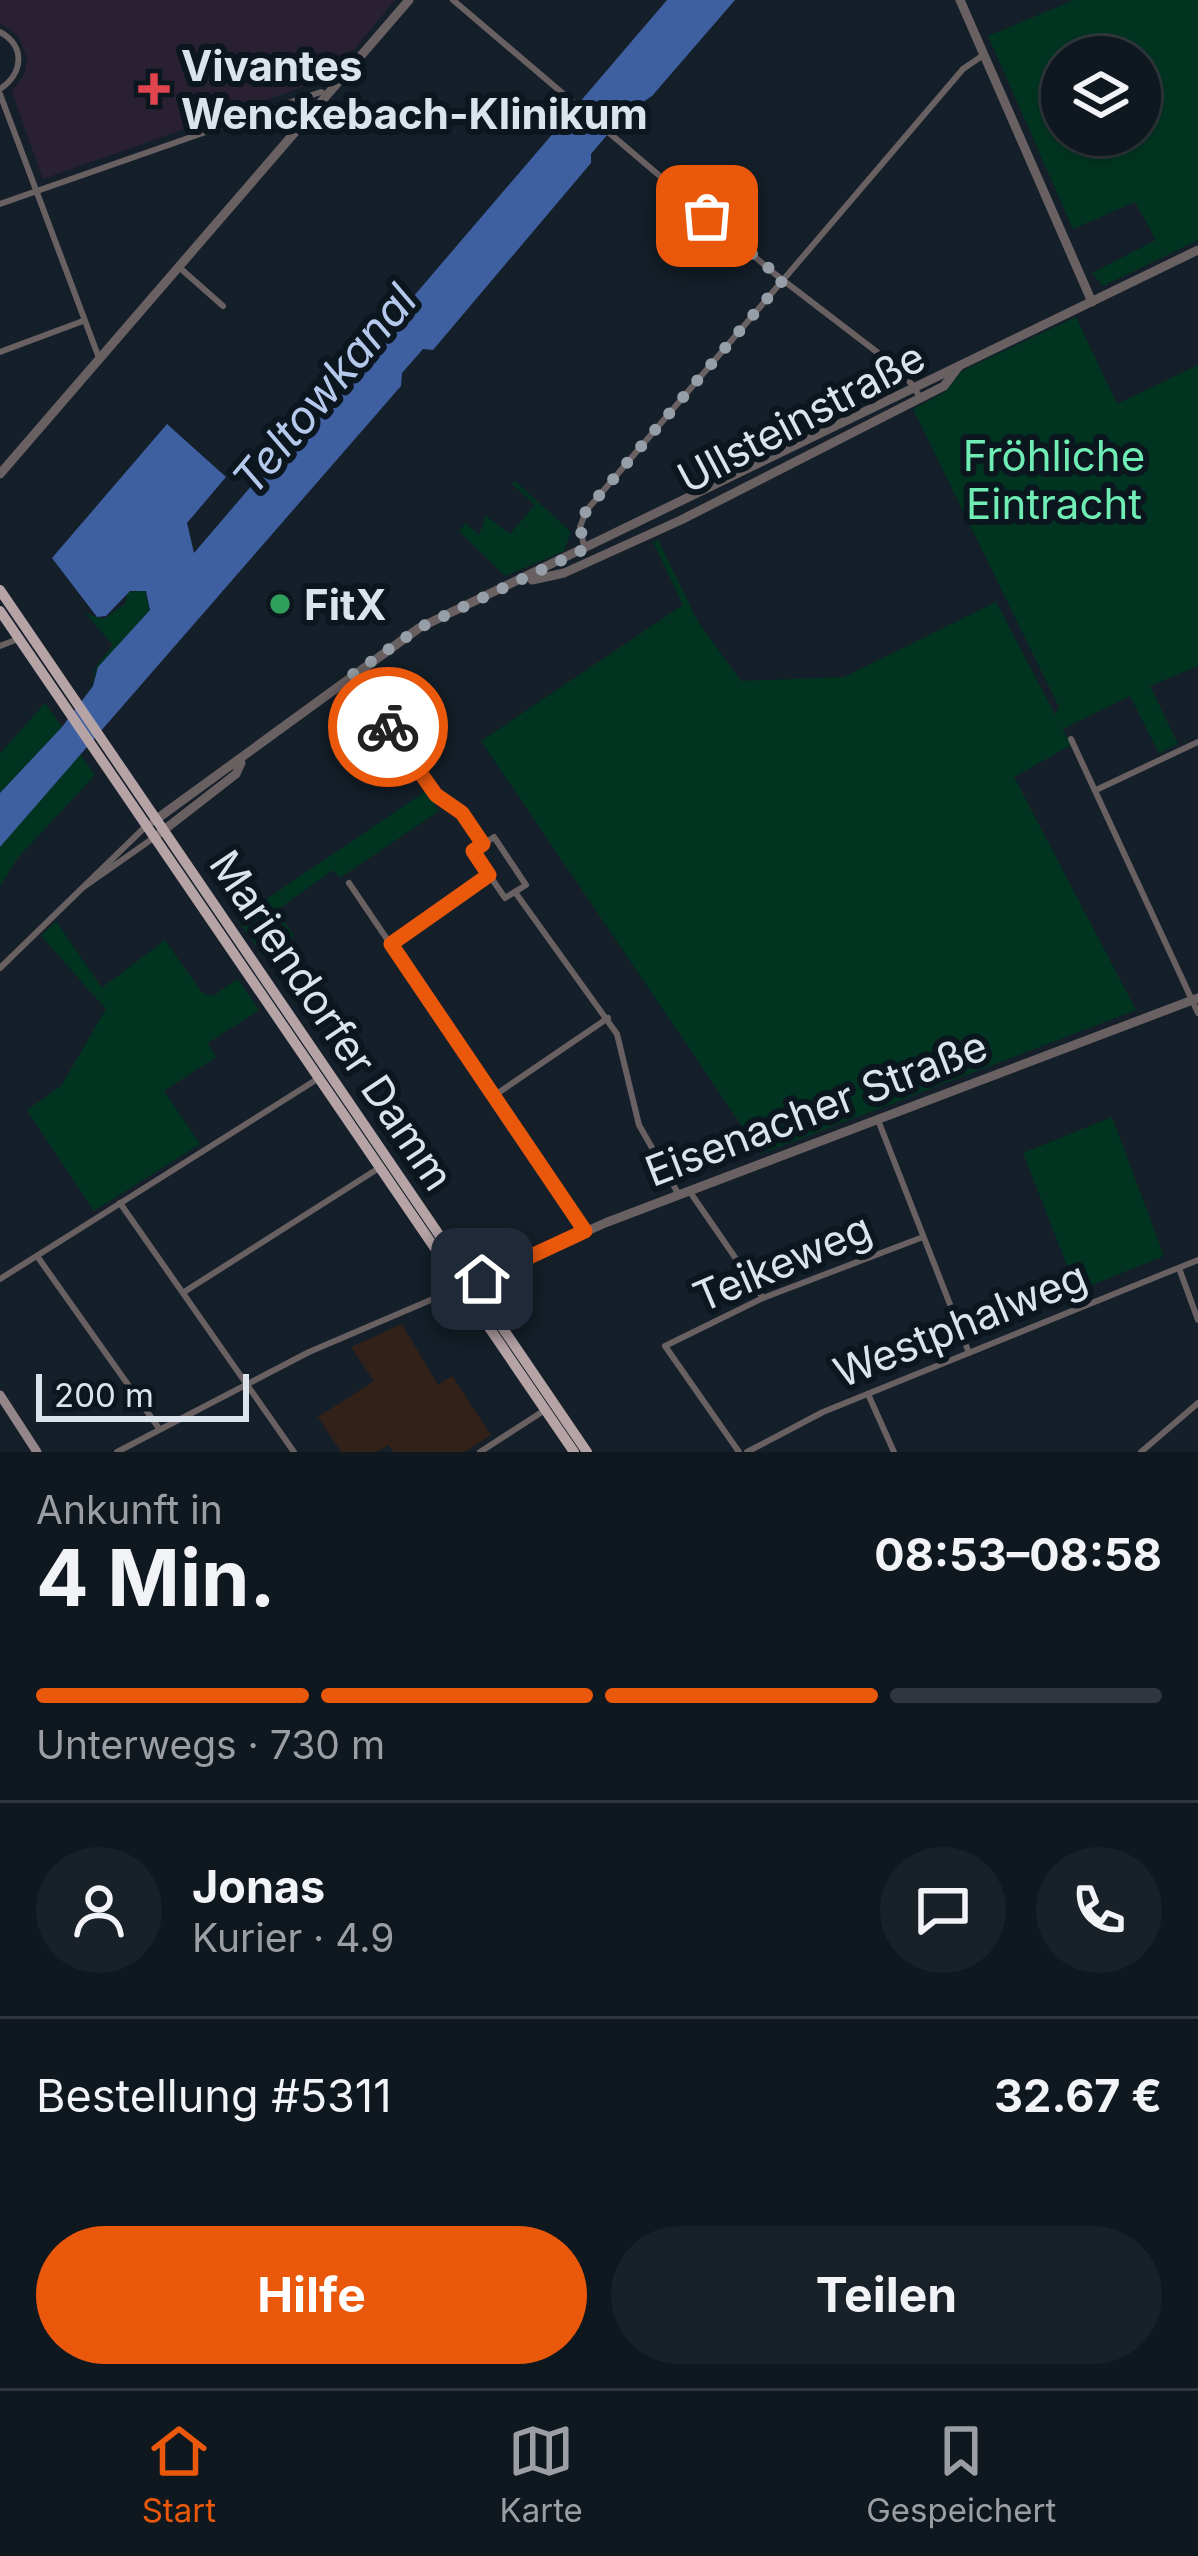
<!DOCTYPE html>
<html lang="de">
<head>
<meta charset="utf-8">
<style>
  body { margin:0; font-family:Inter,sans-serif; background:#182028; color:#f1f3f6; height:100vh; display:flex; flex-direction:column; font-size:45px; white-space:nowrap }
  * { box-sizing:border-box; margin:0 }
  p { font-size:39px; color:#9b9fa4 }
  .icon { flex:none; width:66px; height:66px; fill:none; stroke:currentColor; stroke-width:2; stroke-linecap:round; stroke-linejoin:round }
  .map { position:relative; height:1452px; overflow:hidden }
  .drawer { display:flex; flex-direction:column; background:#0f171f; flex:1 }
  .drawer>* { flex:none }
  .buttons { position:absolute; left:1041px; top:36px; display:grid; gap:24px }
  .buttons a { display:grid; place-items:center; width:120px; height:120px; border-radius:50%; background:#0f171f; box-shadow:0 3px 9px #0004,0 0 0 3px #2f363d; font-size:60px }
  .scale { position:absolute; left:36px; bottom:30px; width:213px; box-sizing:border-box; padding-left:12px; border:6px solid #dce4eb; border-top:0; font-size:33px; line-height:42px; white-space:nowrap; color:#dce4eb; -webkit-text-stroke:9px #0b161f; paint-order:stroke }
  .pin { position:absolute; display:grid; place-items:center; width:102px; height:102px; color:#fff; margin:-51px; border-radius:24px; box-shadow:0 6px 18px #0006 }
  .courier { position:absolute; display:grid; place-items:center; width:120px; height:120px; margin:-60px; border:9px solid #ea580c; border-radius:50%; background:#fff; color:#222; box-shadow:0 3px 15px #0007 }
  .summary em { font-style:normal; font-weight:700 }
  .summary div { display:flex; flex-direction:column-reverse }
  .summary { display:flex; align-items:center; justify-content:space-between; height:204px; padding:0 36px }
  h1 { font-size:78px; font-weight:700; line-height:90px }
  .bar { display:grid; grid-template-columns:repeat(4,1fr); gap:18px 12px; align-content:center; height:144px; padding:0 36px }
  .bar i { height:15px; border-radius:9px; background:#2f363d }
  .bar .active { background:#ea580c }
  .bar p { grid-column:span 4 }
  .line { display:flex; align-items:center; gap:30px; padding:0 36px; border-top:3px solid #2f363d }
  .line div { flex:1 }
  .round { display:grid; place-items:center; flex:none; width:126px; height:126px; border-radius:63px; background:#182028 }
  .primary-button { display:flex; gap:24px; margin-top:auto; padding:24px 36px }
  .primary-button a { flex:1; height:138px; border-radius:72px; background:#ea580c; color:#fff; font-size:48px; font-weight:700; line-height:138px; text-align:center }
  .primary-button a+a { background:#182028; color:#f1f3f6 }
  .tab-bar { display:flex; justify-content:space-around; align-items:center; height:168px; border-top:3px solid #2f363d; background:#0f171f; font-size:33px; color:#9b9fa4 }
  .tab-bar a { display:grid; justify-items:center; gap:6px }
  .tab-bar .active { color:#ea580c }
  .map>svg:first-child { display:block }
</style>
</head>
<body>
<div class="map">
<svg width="1198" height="1452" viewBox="0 0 1198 1452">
  <rect width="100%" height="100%" fill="#141f29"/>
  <polygon fill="#322119" points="402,1324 438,1385 452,1376 491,1435 465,1452 393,1452 388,1445 377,1452 341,1452 318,1417 374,1381 351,1347"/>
  <polygon fill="#292131" points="0,0 395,0 331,77 43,179 12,92 25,73 27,59 19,37 0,23"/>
  <g fill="#003420" fill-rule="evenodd">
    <path d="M1074,0H1198V240L1103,286L1092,273L1156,240L1135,202L1073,229L988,36ZM1062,57H1140V135H1062Z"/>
    <polygon points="1076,317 1117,404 1198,365 1198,666 1150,686 1178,744 1159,753 1130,696 1063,729 1055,715 1059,707 913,409 945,392 962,371"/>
    <polygon points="515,481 571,532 564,551 505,576 459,531 466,523 479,535 486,516 510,534 535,505 512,484"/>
    <polygon points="658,540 698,622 741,681 844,677 996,602 1071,745 1014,777 1136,1010 761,1154 481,741 683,605 653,542"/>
    <polygon points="145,591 150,611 98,667 89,693 96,667 113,645 85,613 104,619 126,603 127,592"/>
    <polygon points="45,703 62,727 0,793 0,754"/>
    <polygon points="80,754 95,775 16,860 0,886 0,847"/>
    <polygon points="426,791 439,811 340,878 333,870 277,910 294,936 264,957 237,919"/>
    <polygon points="56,921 102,988 165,940 203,994 213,996 238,979 259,1010 208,1043 216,1057 164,1091 200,1144 94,1211 27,1110 61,1086 106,1009 41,936"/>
    <polygon points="1112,1117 1164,1256 1077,1291 1023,1153"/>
  </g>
  <polygon fill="#3f60a0" points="667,0 735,0 652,96 624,115 591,154 591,163 433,350 423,349 402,373 401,386 0,847 0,793 62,727 93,686 98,667 150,610 146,591 130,591 106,616 97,617 52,558 167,424 226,477 187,523 194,553"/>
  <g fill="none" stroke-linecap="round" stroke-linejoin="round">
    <g stroke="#696062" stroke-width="6">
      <polyline points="453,0 775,274 903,372 920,397"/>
      <path d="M0,32C26,46 23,74 0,89"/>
      <polyline points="0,94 99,358"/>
      <polyline points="294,101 305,121"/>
      <polyline points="0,204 294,101 321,92 327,96"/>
      <polyline points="180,268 223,306"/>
      <polyline points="0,352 83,321"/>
      <polyline points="584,546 580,527 586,511 963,69 982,56"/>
      <polyline points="0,646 18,639"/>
      <polyline points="354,678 436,795 462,813 483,844"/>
      <polyline points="1071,739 1198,1013"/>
      <polyline points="1096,790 1198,742"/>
      <polygon points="494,837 526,885 505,898 473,851"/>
      <polyline points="349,883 585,1231"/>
      <polyline points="85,886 152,839"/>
      <polyline points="515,892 617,1034 639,1125 679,1195"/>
      <polyline points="391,944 489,875"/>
      <polyline points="0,968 145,827"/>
      <polyline points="495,1095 608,1018"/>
      <polyline points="878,1120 969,1353"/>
      <polyline points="690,1192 763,1298"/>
      <polyline points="120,1203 294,1452"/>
      <polyline points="37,1256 158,1427"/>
      <polyline points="1179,1268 1198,1320"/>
      <polyline points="0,1279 319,1078"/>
      <polyline points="184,1292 379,1168"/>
      <polyline points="868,1394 894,1452"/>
      <polyline points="117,1452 309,1352 461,1287"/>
      <polyline points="480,1452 545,1410"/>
      <polyline points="739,1452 665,1346 763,1298 923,1237"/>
      <polyline points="747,1452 823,1412 1198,1260"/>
      <polyline points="1141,1452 1198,1403"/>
    </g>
    <g stroke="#696062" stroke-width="9">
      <polyline points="960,0 1092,302"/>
      <polyline points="0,474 409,0"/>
      <polyline points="532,580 564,573 681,520 944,386 959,366"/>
      <polyline points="154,821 419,628 1198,250"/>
      <polyline points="160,833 236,774 241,763"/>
      <polyline points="470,1284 605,1223 1198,998"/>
    </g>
    <polyline stroke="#948688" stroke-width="9" points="0,1395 37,1452"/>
    <g stroke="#b5a3a6" stroke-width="10">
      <polyline points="0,590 587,1452"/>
      <polyline points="0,611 574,1452"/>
    </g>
  </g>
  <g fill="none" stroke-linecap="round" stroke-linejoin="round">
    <polyline stroke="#969fa7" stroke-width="12" stroke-dasharray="0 21.6" points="388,727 352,675 419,628 585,549 580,527 586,511 783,280 707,216"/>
    <polyline stroke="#ea580c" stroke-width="15" points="388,727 436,795 462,813 483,844 473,851 489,875 391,944 585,1231 482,1279"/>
  </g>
  <path fill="#e0444e" stroke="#0b161f" stroke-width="4.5" d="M148 71h12v12h12v12h-12v12h-12v-12h-12v-12h12z"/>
  <circle fill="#2e9e5b" stroke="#0b161f" stroke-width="4.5" cx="280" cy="604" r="12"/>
  <g text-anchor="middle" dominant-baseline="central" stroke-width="12" stroke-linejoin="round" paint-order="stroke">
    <g font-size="42" font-weight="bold" fill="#dce4eb" stroke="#0b161f" text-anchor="start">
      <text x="181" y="65">Vivantes<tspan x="181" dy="48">Wenckebach-Klinikum</tspan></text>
      <text x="304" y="604">FitX</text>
    </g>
    <g font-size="42" fill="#dce4eb" stroke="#0b161f">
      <text transform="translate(801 417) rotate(-28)">Ullsteinstraße</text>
      <text transform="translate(332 1020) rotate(56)">Mariendorfer Damm</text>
      <text transform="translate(816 1108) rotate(-21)">Eisenacher Straße</text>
      <text transform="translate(782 1262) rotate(-23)">Teikeweg</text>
      <text transform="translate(960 1324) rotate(-22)">Westphalweg</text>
    </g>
    <g font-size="42" fill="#70edb4" stroke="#0b161f">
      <text x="1054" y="455">Fröhliche<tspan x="1054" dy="48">Eintracht</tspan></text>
    </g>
    <g font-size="45" font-style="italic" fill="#b5c9ed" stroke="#0b161f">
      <text transform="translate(324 389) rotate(-50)">Teltowkanal</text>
    </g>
  </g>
</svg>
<div class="buttons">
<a><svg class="icon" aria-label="layers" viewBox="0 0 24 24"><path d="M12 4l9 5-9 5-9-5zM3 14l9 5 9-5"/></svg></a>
</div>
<div class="scale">200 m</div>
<div class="pin" style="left:707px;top:216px;background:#ea580c"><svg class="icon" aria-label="bag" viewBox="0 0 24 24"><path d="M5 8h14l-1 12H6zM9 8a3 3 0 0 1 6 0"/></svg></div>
<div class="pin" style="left:482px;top:1279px;background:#1f2937"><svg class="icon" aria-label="home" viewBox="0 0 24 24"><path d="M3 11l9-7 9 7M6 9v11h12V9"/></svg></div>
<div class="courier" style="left:388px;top:727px"><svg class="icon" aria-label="bike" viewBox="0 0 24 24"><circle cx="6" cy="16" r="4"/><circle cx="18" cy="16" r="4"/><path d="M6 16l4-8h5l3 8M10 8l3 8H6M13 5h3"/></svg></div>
</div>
<section class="drawer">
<div class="summary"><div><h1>4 Min.</h1><p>Ankunft in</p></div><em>08:53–08:58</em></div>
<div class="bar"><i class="active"></i><i class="active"></i><i class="active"></i><i></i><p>Unterwegs · 730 m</p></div>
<div class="line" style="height:216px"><a class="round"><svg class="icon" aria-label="person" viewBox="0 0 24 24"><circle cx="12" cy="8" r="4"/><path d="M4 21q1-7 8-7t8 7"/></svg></a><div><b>Jonas</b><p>Kurier · 4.9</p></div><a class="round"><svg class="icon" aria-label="chat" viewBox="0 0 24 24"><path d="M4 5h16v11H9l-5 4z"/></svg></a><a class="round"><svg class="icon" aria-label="phone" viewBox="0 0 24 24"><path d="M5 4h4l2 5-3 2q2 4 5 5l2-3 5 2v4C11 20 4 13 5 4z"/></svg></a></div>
<div class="line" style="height:156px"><div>Bestellung #5311</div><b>32.67 €</b></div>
<div class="primary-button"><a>Hilfe</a><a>Teilen</a></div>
</section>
<nav class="tab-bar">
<a class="active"><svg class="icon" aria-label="home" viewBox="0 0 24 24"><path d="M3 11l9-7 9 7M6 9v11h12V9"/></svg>Start</a>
<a><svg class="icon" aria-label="map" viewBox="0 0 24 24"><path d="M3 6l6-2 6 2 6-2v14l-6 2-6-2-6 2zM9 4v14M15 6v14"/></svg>Karte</a>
<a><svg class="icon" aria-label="saved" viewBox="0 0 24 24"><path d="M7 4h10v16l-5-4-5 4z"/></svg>Gespeichert</a>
</nav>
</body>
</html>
